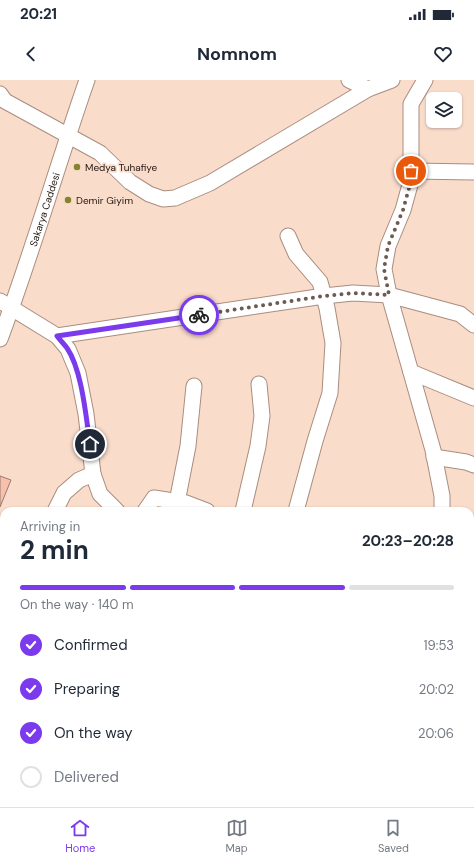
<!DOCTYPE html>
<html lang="en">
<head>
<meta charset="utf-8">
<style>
  body { margin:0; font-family:"DM Sans",sans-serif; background:#f6f6f7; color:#1f2937; height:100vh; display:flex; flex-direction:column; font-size:15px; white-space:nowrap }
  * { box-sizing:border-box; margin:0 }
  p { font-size:13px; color:#747a83 }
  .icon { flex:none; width:22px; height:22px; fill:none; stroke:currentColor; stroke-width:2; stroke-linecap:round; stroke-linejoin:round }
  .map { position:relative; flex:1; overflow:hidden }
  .panel { position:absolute; left:0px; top:427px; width:474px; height:300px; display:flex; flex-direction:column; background:#fff; border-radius:12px 12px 0 0; box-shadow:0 1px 3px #0004 }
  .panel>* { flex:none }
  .controls { position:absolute; left:426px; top:12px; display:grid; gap:8px }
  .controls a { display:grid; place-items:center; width:36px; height:36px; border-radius:6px; background:#fff; box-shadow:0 1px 3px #0004; font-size:20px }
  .pin { position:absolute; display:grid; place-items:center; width:34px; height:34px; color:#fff; margin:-17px; border:2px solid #fff; border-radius:50%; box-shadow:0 1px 4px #0007 }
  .courier { position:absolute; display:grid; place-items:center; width:40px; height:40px; margin:-20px; border:3px solid #7c3aed; border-radius:50%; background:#fff; color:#222; box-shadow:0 1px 5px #0007 }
  .headline em { font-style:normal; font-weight:700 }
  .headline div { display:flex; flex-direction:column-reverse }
  .headline { display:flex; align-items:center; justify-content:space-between; height:68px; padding:0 20px }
  h1 { font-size:26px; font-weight:700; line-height:30px }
  .bar { display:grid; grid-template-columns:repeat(4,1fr); gap:6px 4px; align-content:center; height:48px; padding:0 20px }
  .bar i { height:5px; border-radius:3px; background:#e0e1e3 }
  .bar .selected { background:#7c3aed }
  .bar p { grid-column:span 4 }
  ol { padding:0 20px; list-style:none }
  li { display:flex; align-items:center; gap:12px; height:44px }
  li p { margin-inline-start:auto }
  li .icon { padding:4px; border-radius:50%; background:#7c3aed; color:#fff; stroke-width:4 }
  li:last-child { color:#747a83 }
  li i { width:22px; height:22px; border:2px solid #e0e1e3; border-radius:50% }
  .status { display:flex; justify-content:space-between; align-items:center; height:28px; padding:0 20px; background:#fff; direction:ltr }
  .status svg { height:11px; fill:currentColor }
  header { display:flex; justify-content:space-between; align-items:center; height:52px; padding:0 20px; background:#fff; font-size:18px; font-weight:700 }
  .tabs { display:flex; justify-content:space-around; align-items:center; height:56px; border-top:1px solid #e0e1e3; background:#fff; font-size:11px; color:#747a83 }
  .tabs a { display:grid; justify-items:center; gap:2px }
  .tabs .selected { color:#7c3aed }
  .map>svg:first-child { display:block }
</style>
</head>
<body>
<div class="status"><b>20:21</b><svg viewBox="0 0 49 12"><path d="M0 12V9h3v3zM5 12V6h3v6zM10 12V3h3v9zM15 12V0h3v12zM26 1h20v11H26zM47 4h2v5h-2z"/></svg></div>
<header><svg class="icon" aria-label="back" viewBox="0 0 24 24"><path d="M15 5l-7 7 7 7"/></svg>Nomnom<svg class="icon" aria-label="heart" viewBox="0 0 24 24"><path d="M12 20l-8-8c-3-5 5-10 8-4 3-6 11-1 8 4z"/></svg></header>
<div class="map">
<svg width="474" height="727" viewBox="0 0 474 727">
  <rect width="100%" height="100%" fill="#fadccb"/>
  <g fill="#f6c0ad" stroke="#987a70">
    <polygon points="0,396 11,400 0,427"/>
    <polygon points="164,426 175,431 160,431"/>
    <polygon points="474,715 474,727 467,727 467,723 470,723 470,716"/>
    <polygon points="186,723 211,725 211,727 186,727"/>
    <rect x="211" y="723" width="34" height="4"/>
    <polygon points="253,723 297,723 297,727 252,727"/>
    <rect x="370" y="723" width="35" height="4"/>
    <rect x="418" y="723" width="49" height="4"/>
  </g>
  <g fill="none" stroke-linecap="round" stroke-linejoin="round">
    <defs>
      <g id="minor">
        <polyline points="349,0 368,9"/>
        <polyline points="425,0 411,24 411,101 403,130 388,166 384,189 389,215 433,370 442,416 442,431"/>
        <polyline points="0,14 5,21 100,73 130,102 149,114 163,119 175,118 210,103 368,9 392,0"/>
        <polyline points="411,91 474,92"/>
        <polyline points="288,156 296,174 320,202 327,228 333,263 330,313 315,361 296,431"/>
        <polyline points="0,221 57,256 68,269 78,293 86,334 93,394 100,414 117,431"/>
        <polyline points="57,256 324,216 353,213 389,215 460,234 474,245"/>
        <path id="s1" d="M0,259C32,174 57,86 87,0"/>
        <polyline points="411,292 474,318"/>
        <polyline points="434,377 466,382 474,385"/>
        <polyline points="177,422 188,366 194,306"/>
        <polyline points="55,431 64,413 79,400 93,394"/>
        <polyline points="145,431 154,418 186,423 207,431"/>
        <polyline points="243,431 258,366 262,336 259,304"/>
        <polyline points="470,456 474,457"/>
        <polyline points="0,480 4,482"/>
        <polyline points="0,558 4,548"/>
        <polyline points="412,723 412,727"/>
        <polyline points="145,727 147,723"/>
      </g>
      <polyline id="major" points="0,723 16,727"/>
    </defs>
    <use href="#minor" stroke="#a98d7e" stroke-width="17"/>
    <use href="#major" stroke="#a98d7e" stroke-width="21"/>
    <use href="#minor" stroke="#fff" stroke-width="15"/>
    <use href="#major" stroke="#fff" stroke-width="19"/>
  </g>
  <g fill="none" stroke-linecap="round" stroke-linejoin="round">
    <polyline stroke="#6c5b51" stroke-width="4" stroke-dasharray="0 7.2" points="199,235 324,216 353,213 389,215 384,189 388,166 403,130 411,101 411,91"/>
    <path stroke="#7c3aed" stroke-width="5" d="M90,364C86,337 82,290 67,268C64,264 60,260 57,256L199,235"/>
  </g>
  <g fill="#83842e" stroke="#fadccb" stroke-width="1.5">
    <circle cx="77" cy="87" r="4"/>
    <circle cx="68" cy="120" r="4"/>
  </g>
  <g text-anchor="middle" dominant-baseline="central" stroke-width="3.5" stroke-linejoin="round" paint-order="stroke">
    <g font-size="10" fill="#20150f" stroke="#fadccb" text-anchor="start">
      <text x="85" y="87">Medya Tuhafiye</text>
      <text x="76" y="120">Demir Giyim</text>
    </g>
    <g font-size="10" fill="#20150f" stroke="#fadccb">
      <text stroke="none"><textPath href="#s1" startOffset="137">Sakarya Caddesi</textPath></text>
    </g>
  </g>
</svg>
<div class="controls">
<a><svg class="icon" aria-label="layers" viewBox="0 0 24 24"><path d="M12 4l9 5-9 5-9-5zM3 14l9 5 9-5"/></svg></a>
</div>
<div class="pin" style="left:411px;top:91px;background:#ea580c"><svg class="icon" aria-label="bag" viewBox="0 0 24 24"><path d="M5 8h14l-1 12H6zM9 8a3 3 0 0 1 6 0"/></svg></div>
<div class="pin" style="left:90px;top:364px;background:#1f2937"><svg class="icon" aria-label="home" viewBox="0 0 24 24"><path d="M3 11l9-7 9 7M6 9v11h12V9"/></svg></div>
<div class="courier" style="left:199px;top:235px"><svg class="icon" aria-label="bike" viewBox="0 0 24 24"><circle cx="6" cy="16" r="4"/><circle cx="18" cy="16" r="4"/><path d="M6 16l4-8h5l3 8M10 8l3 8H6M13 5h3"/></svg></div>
<section class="panel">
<div class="headline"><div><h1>2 min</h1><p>Arriving in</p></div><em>20:23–20:28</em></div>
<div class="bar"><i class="selected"></i><i class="selected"></i><i class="selected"></i><i></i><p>On the way · 140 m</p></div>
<ol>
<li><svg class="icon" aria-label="check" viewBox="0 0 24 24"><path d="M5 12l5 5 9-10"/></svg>Confirmed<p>19:53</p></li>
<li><svg class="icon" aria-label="check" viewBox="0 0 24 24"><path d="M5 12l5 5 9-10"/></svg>Preparing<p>20:02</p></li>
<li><svg class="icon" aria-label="check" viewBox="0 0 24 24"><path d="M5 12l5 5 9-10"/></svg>On the way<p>20:06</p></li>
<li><i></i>Delivered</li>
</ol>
</section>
</div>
<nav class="tabs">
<a class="selected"><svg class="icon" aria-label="home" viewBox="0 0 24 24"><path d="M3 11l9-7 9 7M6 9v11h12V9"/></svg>Home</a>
<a><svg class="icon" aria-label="map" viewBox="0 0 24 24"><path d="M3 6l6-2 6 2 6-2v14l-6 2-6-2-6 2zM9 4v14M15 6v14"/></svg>Map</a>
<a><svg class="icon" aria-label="saved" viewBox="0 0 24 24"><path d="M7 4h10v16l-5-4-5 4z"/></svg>Saved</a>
</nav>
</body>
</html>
